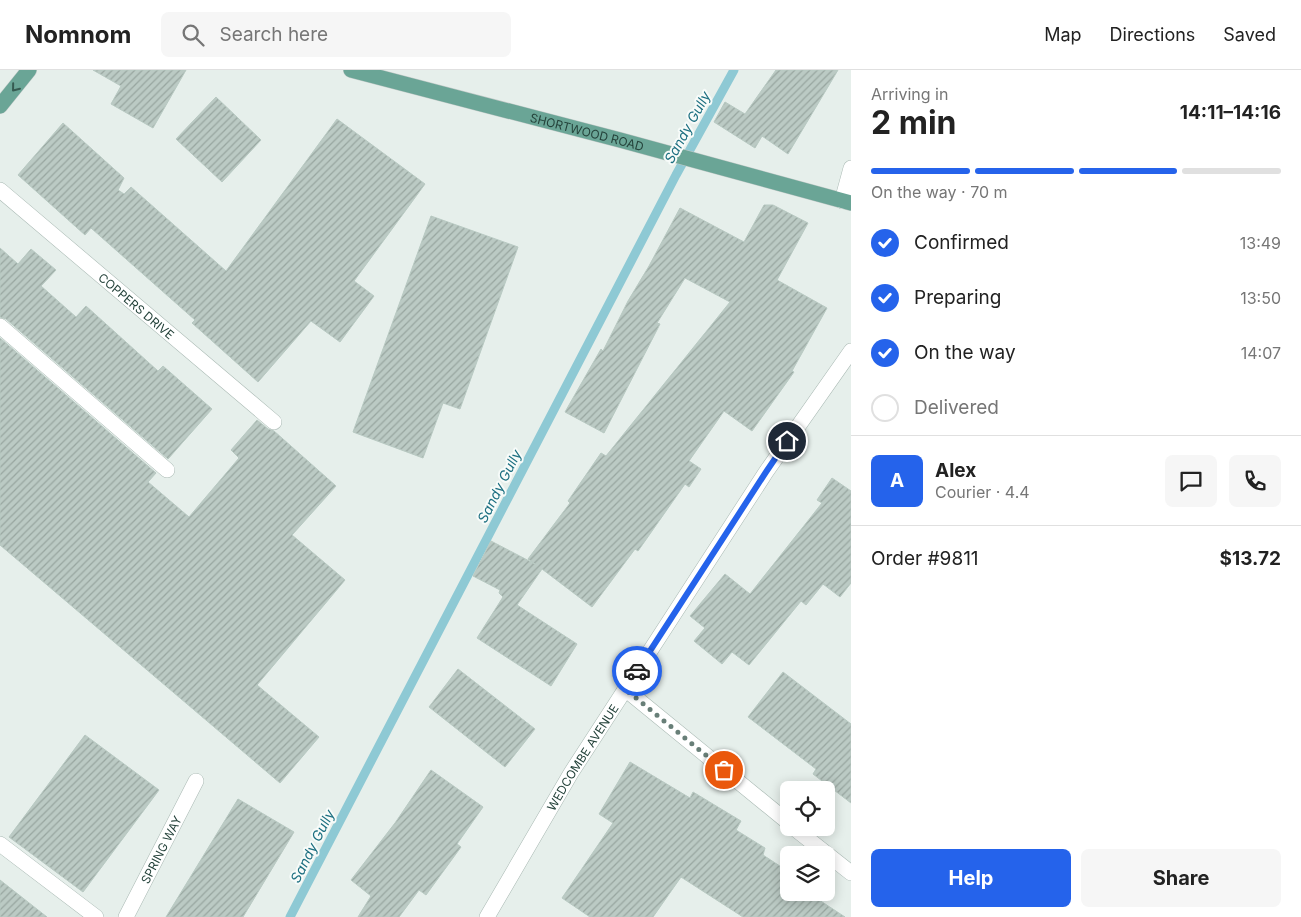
<!DOCTYPE html>
<html lang="en">
<head>
<meta charset="utf-8">
<style>
  body { margin:0; font-family:Inter,sans-serif; background:#f6f6f6; color:#222; height:100vh; display:flex; flex-direction:column; font-size:19px; white-space:nowrap }
  * { box-sizing:border-box; margin:0 }
  p { font-size:16px; color:#767676 }
  .icon { flex:none; width:28px; height:28px; fill:none; stroke:currentColor; stroke-width:2; stroke-linecap:round; stroke-linejoin:round }
  .map { position:relative; flex:1; overflow:hidden }
  .side { display:flex; flex-direction:column; background:#fff; width:450px }
  .side>* { flex:none }
  .fabs { position:absolute; left:780px; top:711px; display:grid; gap:10px }
  .fabs a { display:grid; place-items:center; width:55px; height:55px; border-radius:8px; background:#fff; box-shadow:0 2px 12px #0003; font-size:25px }
  .pin { position:absolute; display:grid; place-items:center; width:42px; height:42px; color:#fff; margin:-21px; border:2px solid #fff; border-radius:50%; box-shadow:0 1px 5px #0007 }
  .courier { position:absolute; display:grid; place-items:center; width:50px; height:50px; margin:-25px; border:4px solid #2563eb; border-radius:50%; background:#fff; color:#222; box-shadow:0 1px 6px #0007 }
  .head em { font-style:normal; font-weight:700 }
  .head div { display:flex; flex-direction:column-reverse }
  .head { display:flex; align-items:center; justify-content:space-between; height:85px; padding:0 20px }
  h1 { font-size:32px; font-weight:700; line-height:38px }
  .bar { display:grid; grid-template-columns:repeat(4,1fr); gap:8px 5px; align-content:center; height:60px; padding:0 20px }
  .bar i { height:6px; border-radius:4px; background:#e0e0e0 }
  .bar .active { background:#2563eb }
  .bar p { grid-column:span 4 }
  .line { display:flex; align-items:center; gap:12px; padding:0 20px; border-top:1px solid #e0e0e0 }
  .line div { flex:1 }
  .round { display:grid; place-items:center; flex:none; width:52px; height:52px; border-radius:8px; background:#f6f6f6 }
  ol { padding:0 20px; list-style:none }
  li { display:flex; align-items:center; gap:15px; height:55px }
  li p { margin-inline-start:auto }
  li .icon { padding:5px; border-radius:50%; background:#2563eb; color:#fff; stroke-width:4 }
  li:last-child { color:#767676 }
  li i { width:28px; height:28px; border:2px solid #e0e0e0; border-radius:50% }
  .primary-button { display:flex; gap:10px; margin-top:auto; padding:10px 20px }
  .primary-button a { flex:1; height:58px; border-radius:8px; background:#2563eb; color:#fff; font-size:20px; font-weight:700; line-height:58px; text-align:center }
  .primary-button a+a { background:#f6f6f6; color:#222 }
  header { display:flex; align-items:center; gap:30px; box-sizing:border-box; height:70px; padding:0 25px; background:#fff; border-bottom:1px solid #e0e0e0 }
  header strong { font-size:24px }
  nav { display:flex; gap:28px; margin-inline-start:auto; font-size:18px }
  .search { width:350px; height:45px; background:#f6f6f6; display:flex; align-items:center; gap:12px; box-sizing:border-box; padding:0 18px; border-radius:8px; color:#767676; font-size:19px }
  main { display:flex; flex:1; min-height:0 }
  .map>svg:first-child { display:block }
</style>
</head>
<body>
<header>
<strong>Nomnom</strong>
<div class="search"><svg class="icon" aria-label="search" viewBox="0 0 24 24"><circle cx="10" cy="10" r="6"/><path d="M15 15l6 6"/></svg>Search here</div>
<nav><a>Map</a><a>Directions</a><a>Saved</a></nav>
</header>
<main>
<div class="map">
<svg width="851" height="847" viewBox="0 0 851 847">
  <defs>
    <pattern id="building-hatch" width="6" height="6" patternUnits="userSpaceOnUse" patternTransform="scale(1.25)"><rect width="6" height="6" fill="#bbcac4"/><path d="M-1 1l2-2M0 6l6-6M5 7l2-2" fill="none" stroke="#98a6a0"/></pattern>
  </defs>
  <rect width="100%" height="100%" fill="#e6efeb"/>
  <g fill="none" stroke-linecap="round" stroke-linejoin="round">
    <polyline stroke="#8ec9d4" stroke-width="9" points="290,847 676,105 734,0"/>
  </g>
  <g fill="url(#building-hatch)" stroke="#b8c9c2">
    <polygon points="93,0 186,0 153,58 111,34 121,16"/>
    <polygon points="776,0 838,0 788,84 762,66 755,78 714,52 725,32 745,44"/>
    <polygon points="216,27 261,70 222,112 176,69"/>
    <polygon points="337,49 425,114 354,211 374,226 340,272 311,251 258,312 192,253 195,250 91,158 85,165 18,105 63,53 124,108 118,120 124,124 131,117 226,201"/>
    <polygon points="764,135 773,135 808,153 777,210 827,238 792,301 794,302 752,361 724,341 689,391 701,399 689,417 685,414 638,481 635,479 592,537 542,499 517,535 577,574 551,616 477,568 503,527 499,523 500,520 473,506 491,471 535,494 528,489 570,433 568,431 601,383 606,386 730,232 685,208 657,253 660,254 604,363 565,342 601,279 603,281 628,231 649,196 680,138 744,172"/>
    <polygon points="431,146 518,177 460,339 443,333 423,388 353,362"/>
    <polygon points="0,178 18,194 31,179 56,200 41,216 76,247 86,236 158,301 163,296 212,339 168,389 6,249 0,247"/>
    <polygon points="0,268 156,403 148,412 189,447 239,388 231,380 257,350 268,359 274,361 336,416 292,465 345,510 257,615 319,667 280,713 0,475"/>
    <polygon points="832,408 851,421 851,513 840,527 823,514 806,535 801,531 749,595 732,582 722,594 694,571 705,558 690,546 725,504 750,524 822,433 817,430"/>
    <polygon points="458,599 535,659 505,697 429,637"/>
    <polygon points="783,602 851,654 851,733 813,704 816,699 748,647"/>
    <polygon points="85,665 159,720 83,822 9,767"/>
    <polygon points="630,692 690,728 693,722 741,751 736,760 765,778 763,785 789,802 789,822 807,822 845,847 743,847 681,807 653,847 590,847 562,828 613,753 599,744"/>
    <polygon points="431,700 483,737 457,774 461,777 426,825 419,820 399,847 358,847 371,826 351,810 395,753"/>
    <polygon points="238,729 294,762 243,847 166,847"/>
    <polygon points="0,810 47,847 0,847"/>
  </g>
  <g fill="none" stroke-linecap="round" stroke-linejoin="round">
    <defs>
      <g id="minor">
        <path id="s1" d="M0,120L274,352"/>
        <polyline points="842,131 851,98"/>
        <polyline points="0,256 167,400"/>
        <polyline points="625,619 789,753"/>
        <polyline points="794,758 851,803"/>
        <polyline points="0,774 96,847"/>
        <path id="s2" d="M126,847L196,711"/>
        <path id="s3" d="M487,847L571,703L766,402L851,281"/>
      </g>
      <g id="major">
        <path id="s4" d="M351,0L620,70L851,133"/>
        <polyline points="0,36 29,0"/>
      </g>
    </defs>
    <use href="#minor" stroke="#a8b8b2" stroke-width="16"/>
    <use href="#major" stroke="#c2cac8" stroke-width="16"/>
    <use href="#minor" stroke="#fff" stroke-width="15"/>
    <use href="#major" stroke="#6aa596" stroke-width="15"/>
  </g>
  <defs><path id="oneway-chevron" d="M-2-3.5L2.5 0L-2 3.5" fill="none" stroke-width="1.6" stroke-linecap="round" stroke-linejoin="round" transform="scale(1.25)"/></defs>
  <use stroke="#365b51" href="#oneway-chevron" transform="translate(15 18) rotate(129)"/>
  <g fill="none" stroke-linecap="round" stroke-linejoin="round">
    <polyline stroke="#687f78" stroke-width="5" stroke-dasharray="0 9" points="637,601 625,619 724,700"/>
    <polyline stroke="#2563eb" stroke-width="6" points="637,601 766,402 787,371"/>
  </g>
  <g text-anchor="middle" dominant-baseline="central" stroke-width="4" stroke-linejoin="round" paint-order="stroke">
    <g font-size="12" fill="#24423a" stroke="#f7fbf9">
      <text stroke="none"><textPath href="#s4" startOffset="244">SHORTWOOD ROAD</textPath></text>
      <text stroke="none"><textPath href="#s1" startOffset="179">COPPERS DRIVE</textPath></text>
      <text stroke="none"><textPath href="#s3" startOffset="186">WEDCOMBE AVENUE</textPath></text>
      <text stroke="none"><textPath href="#s2" startOffset="76">SPRING WAY</textPath></text>
    </g>
    <g font-size="14" font-style="italic" fill="#1c6f80" stroke="#f7fbf9">
      <text transform="translate(687 57) rotate(-61)">Sandy Gully</text>
      <text transform="translate(499 416) rotate(-63)">Sandy Gully</text>
      <text transform="translate(312 776) rotate(-63)">Sandy Gully</text>
    </g>
  </g>
</svg>
<div class="fabs">
<a><svg class="icon" aria-label="locate" viewBox="0 0 24 24"><circle cx="12" cy="12" r="6"/><path d="M12 2v4M12 18v4M2 12h4M18 12h4"/></svg></a>
<a><svg class="icon" aria-label="layers" viewBox="0 0 24 24"><path d="M12 4l9 5-9 5-9-5zM3 14l9 5 9-5"/></svg></a>
</div>
<div class="pin" style="left:724px;top:700px;background:#ea580c"><svg class="icon" aria-label="bag" viewBox="0 0 24 24"><path d="M5 8h14l-1 12H6zM9 8a3 3 0 0 1 6 0"/></svg></div>
<div class="pin" style="left:787px;top:371px;background:#1f2937"><svg class="icon" aria-label="home" viewBox="0 0 24 24"><path d="M3 11l9-7 9 7M6 9v11h12V9"/></svg></div>
<div class="courier" style="left:637px;top:601px"><svg class="icon" aria-label="car" viewBox="0 0 24 24"><path d="M5 17H2v-5l4-1 3-4h7l3 4 3 1v5h-3M9 17h6M6 11h13"/><circle cx="7" cy="17" r="2"/><circle cx="17" cy="17" r="2"/></svg></div>
</div>
<section class="side">
<div class="head"><div><h1>2 min</h1><p>Arriving in</p></div><em>14:11–14:16</em></div>
<div class="bar"><i class="active"></i><i class="active"></i><i class="active"></i><i></i><p>On the way · 70 m</p></div>
<ol>
<li><svg class="icon" aria-label="check" viewBox="0 0 24 24"><path d="M5 12l5 5 9-10"/></svg>Confirmed<p>13:49</p></li>
<li><svg class="icon" aria-label="check" viewBox="0 0 24 24"><path d="M5 12l5 5 9-10"/></svg>Preparing<p>13:50</p></li>
<li><svg class="icon" aria-label="check" viewBox="0 0 24 24"><path d="M5 12l5 5 9-10"/></svg>On the way<p>14:07</p></li>
<li><i></i>Delivered</li>
</ol>
<div class="line" style="height:90px"><b class="round" style="background:#2563eb;color:#fff">A</b><div><b>Alex</b><p>Courier · 4.4</p></div><a class="round"><svg class="icon" aria-label="chat" viewBox="0 0 24 24"><path d="M4 5h16v11H9l-5 4z"/></svg></a><a class="round"><svg class="icon" aria-label="phone" viewBox="0 0 24 24"><path d="M5 4h4l2 5-3 2q2 4 5 5l2-3 5 2v4C11 20 4 13 5 4z"/></svg></a></div>
<div class="line" style="height:65px"><div>Order #9811</div><b>$13.72</b></div>
<div class="primary-button"><a>Help</a><a>Share</a></div>
</section>
</main>
</body>
</html>
